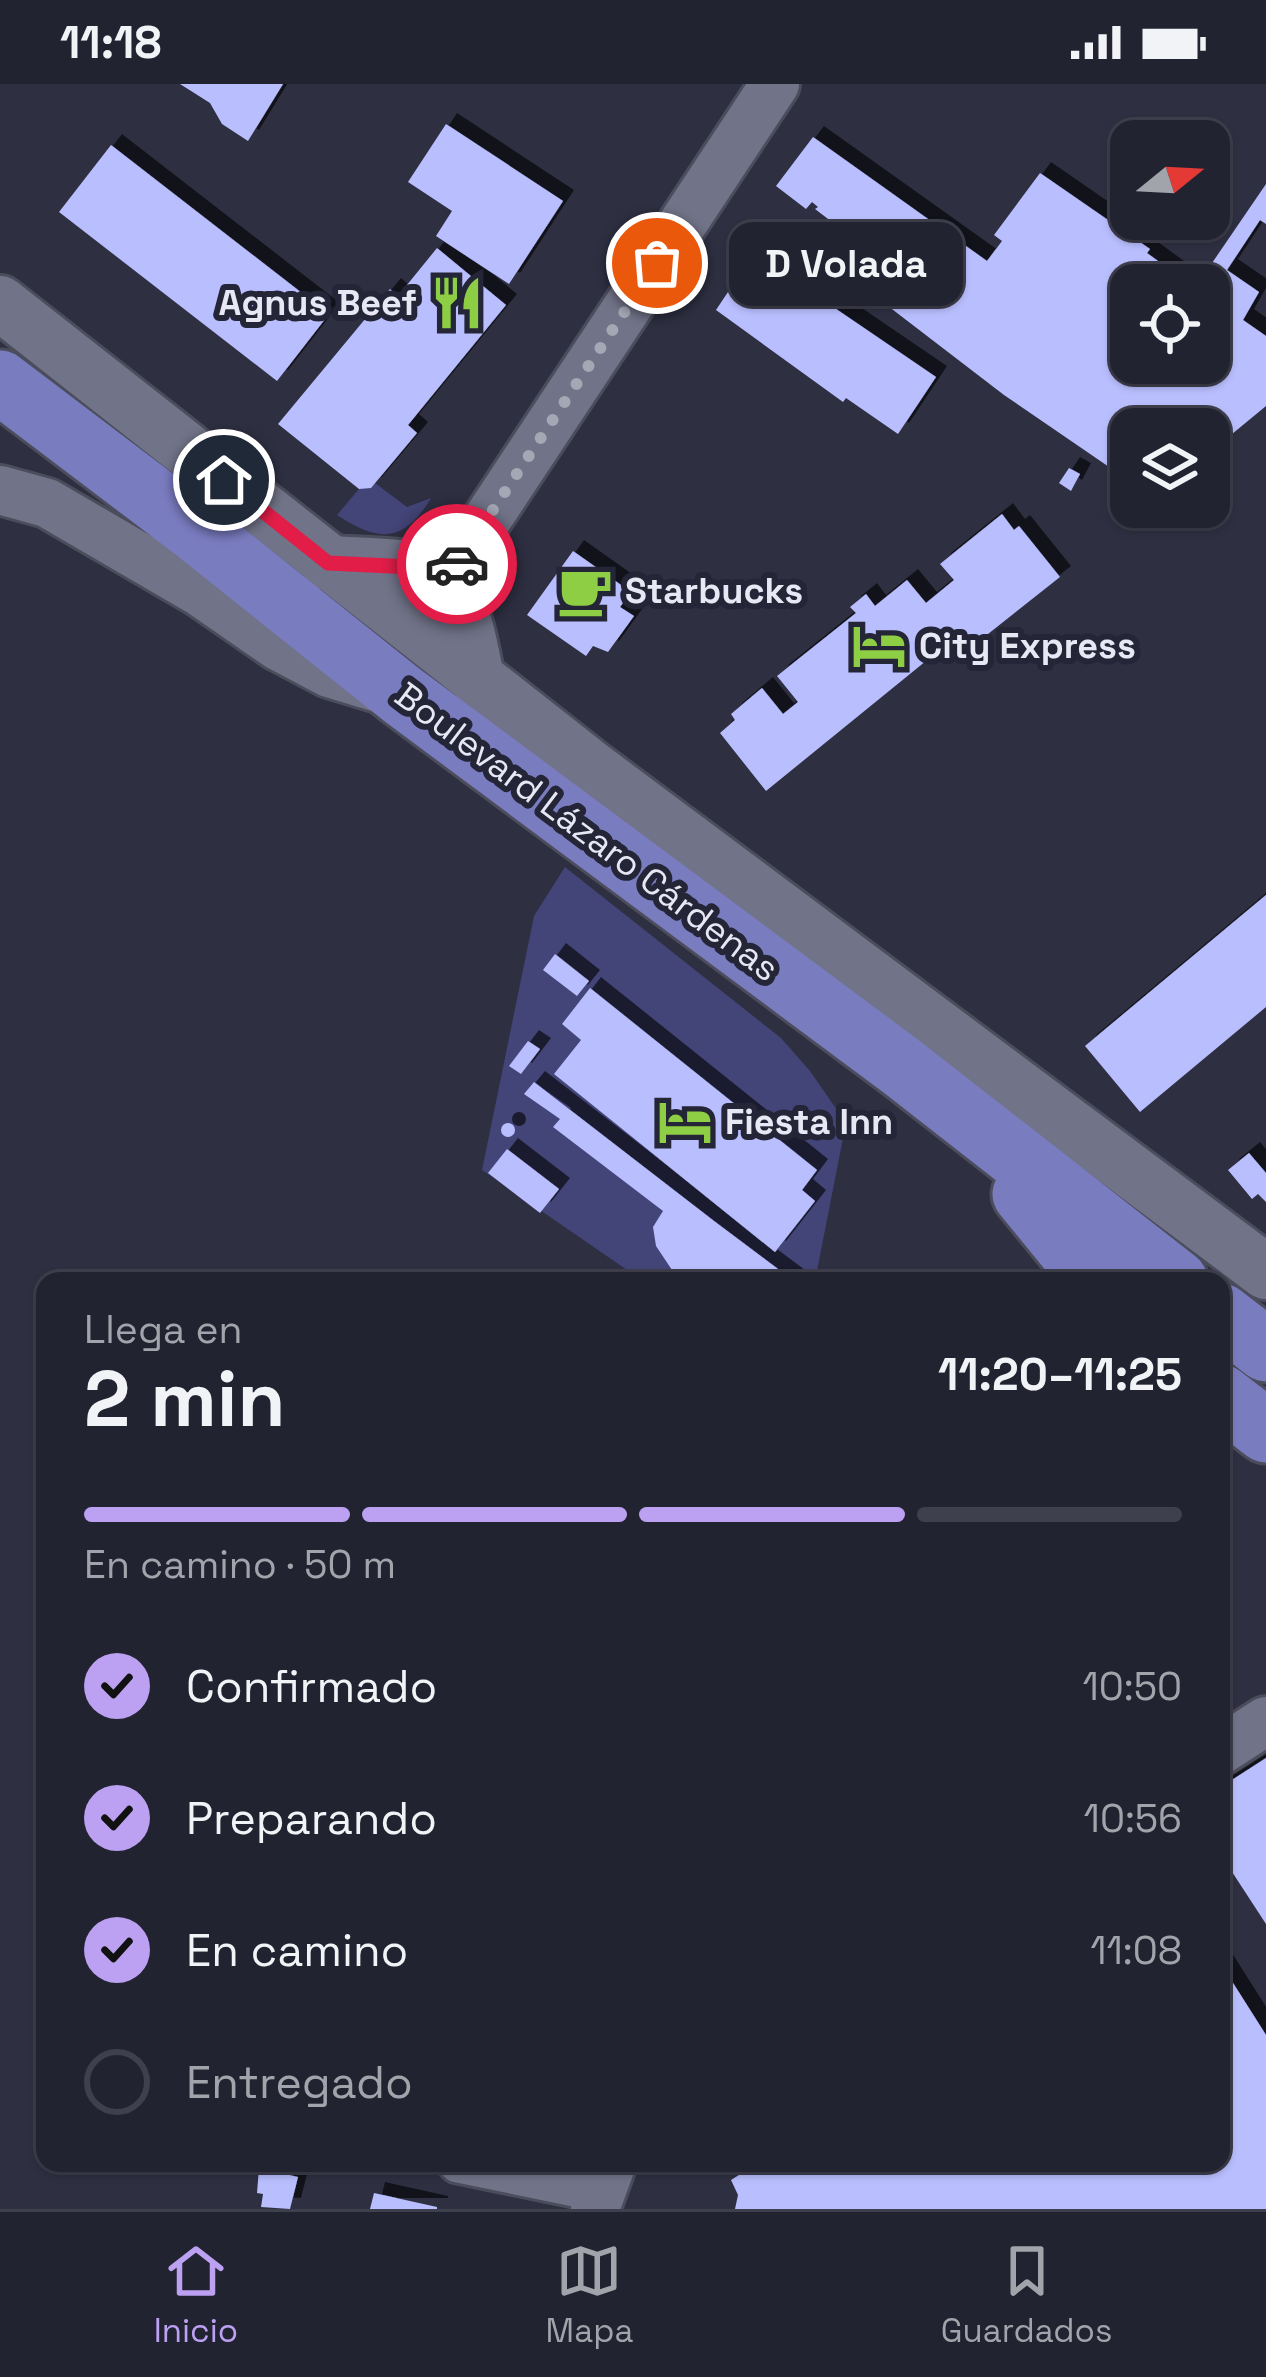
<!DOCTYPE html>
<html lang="es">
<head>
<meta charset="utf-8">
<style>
  body { margin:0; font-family:"Space Grotesk",sans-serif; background:#2e2f3d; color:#f1f3f6; height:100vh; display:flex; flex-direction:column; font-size:45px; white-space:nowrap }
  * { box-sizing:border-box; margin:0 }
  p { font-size:39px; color:#a2a4ab }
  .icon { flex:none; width:66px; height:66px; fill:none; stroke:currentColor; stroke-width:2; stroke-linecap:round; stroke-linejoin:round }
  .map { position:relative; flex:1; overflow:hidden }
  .panel { position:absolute; left:36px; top:1188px; width:1194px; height:900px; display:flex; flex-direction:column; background:#222331; border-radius:24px; box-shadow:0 3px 9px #0004,0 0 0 3px #3f404d }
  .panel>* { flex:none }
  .needle { width:78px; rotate:72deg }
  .fabs { position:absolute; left:1110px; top:36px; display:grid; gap:24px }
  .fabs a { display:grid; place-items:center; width:120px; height:120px; border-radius:24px; background:#222331; box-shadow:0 3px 9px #0004,0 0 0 3px #3f404d; font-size:60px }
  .pin { position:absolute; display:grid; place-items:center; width:102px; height:102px; color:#fff; margin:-51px; border:6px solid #fff; border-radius:50%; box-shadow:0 3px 12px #0007 }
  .courier { position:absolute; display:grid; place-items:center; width:120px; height:120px; margin:-60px; border:9px solid #e11d48; border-radius:50%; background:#fff; color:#222; box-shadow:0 3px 15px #0007 }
  .bubble { position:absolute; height:84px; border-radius:24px; background:#222331; box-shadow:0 3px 9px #0004,0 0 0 3px #3f404d; font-size:39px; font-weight:700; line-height:84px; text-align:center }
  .headline em { font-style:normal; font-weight:700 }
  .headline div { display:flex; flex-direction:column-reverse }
  .headline { display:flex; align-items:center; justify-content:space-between; height:204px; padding:0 48px }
  h1 { font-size:78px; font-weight:700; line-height:90px }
  .bar { display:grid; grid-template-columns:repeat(4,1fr); gap:18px 12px; align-content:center; height:144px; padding:0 48px }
  .bar i { height:15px; border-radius:9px; background:#3f404d }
  .bar .active { background:#bca0f2 }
  .bar p { grid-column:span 4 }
  ol { padding:0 48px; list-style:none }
  li { display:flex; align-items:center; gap:36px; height:132px }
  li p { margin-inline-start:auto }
  li .icon { padding:12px; border-radius:50%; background:#bca0f2; color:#111; stroke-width:4 }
  li:last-child { color:#a2a4ab }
  li i { width:66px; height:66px; border:6px solid #3f404d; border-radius:50% }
  .status { display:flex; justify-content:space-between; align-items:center; height:84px; padding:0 60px; background:#222331; direction:ltr }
  .status svg { height:33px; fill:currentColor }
  .tabs { display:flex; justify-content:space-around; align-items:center; height:168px; border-top:3px solid #3f404d; background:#222331; font-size:33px; color:#a2a4ab }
  .tabs a { display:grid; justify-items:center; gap:6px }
  .tabs .active { color:#bca0f2 }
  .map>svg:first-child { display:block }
</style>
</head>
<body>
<div class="status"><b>11:18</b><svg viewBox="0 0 49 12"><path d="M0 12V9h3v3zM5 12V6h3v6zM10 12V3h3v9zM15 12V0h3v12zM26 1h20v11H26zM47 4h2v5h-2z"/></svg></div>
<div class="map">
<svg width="1266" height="2125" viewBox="0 0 1266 2125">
  <defs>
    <filter id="shadow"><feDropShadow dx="11" dy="-11" stdDeviation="0" flood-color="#0009"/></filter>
  </defs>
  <rect width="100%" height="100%" fill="#2e2f41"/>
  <g fill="#434477">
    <path d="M375,399L407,423L431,414C404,460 377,458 337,431L359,405Z"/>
    <polygon points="565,783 781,954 810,987 846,1039 815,1197 643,1197 482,1086 534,832"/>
  </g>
  <g fill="#b9befe" filter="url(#shadow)">
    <polygon points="180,0 283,0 248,57 222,40 210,19"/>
    <polygon points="446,40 563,117 509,200 436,152 452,127 408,98"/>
    <polygon points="813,53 987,177 1002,157 994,151 1040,89 1150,165 1147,169 1191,201 1131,201 1131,279 1209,279 1209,201 1197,201 1266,100 1266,140 1260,136 1227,186 1259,208 1243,236 1266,252 1266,322 1209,369 1209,345 1131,345 1131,398 1004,311 871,209 891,183 815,125 818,123 812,118 806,125 776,102"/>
    <polygon points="111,61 329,230 277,297 59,128"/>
    <polygon points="437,164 506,221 408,341 417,349 371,404 359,405 278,340 390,205 398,212"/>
    <polygon points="754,169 936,293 898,350 846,314 843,318 716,226"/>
    <polygon points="1069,384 1080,390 1071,407 1059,399"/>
    <polygon points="1002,430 1014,446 1019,442 1060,493 964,569 953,555 766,707 720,649 735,636 731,630 762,604 783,630 798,618 777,592 856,529 850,523 866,510 875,522 907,496 926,519 954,496 940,480"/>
    <polygon points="573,467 631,508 620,523 634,532 608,568 593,562 586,572 527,531"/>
    <polygon points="1266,811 1266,923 1140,1028 1085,962"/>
    <polygon points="555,870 589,897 577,912 543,886"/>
    <polygon points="590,904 817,1086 802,1106 815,1117 775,1168 554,990 581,956 562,940"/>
    <polygon points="528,957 540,965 521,990 509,982"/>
    <polygon points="534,998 714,1137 794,1197 667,1197 674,1189 656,1162 653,1143 663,1127 553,1043 560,1035 524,1010"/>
    <circle cx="508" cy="1046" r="7"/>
    <polygon points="507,1065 559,1105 540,1129 488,1089"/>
    <polygon points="1249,1069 1266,1089 1266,1118 1258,1110 1252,1115 1228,1086"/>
    <polygon points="1266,1674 1266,1840 1221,1771 1221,1703"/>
    <polygon points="1221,1880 1266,1951 1266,2125 735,2125 738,2111 731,2096 758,2079 1221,2079"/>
    <polygon points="259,2084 298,2093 290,2125 261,2123 263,2110 257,2109"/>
    <polygon points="374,2109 437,2123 437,2125 370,2125"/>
  </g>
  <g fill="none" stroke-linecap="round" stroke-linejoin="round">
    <defs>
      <polyline id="minor" points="458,2079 599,2108"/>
      <g id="tertiary">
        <polyline points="0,406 47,419 200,508 278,562 329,589 375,603"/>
        <polyline points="445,499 775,0"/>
        <polyline points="1221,1666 1266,1637"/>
        <polyline points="595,2125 612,2079"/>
      </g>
      <g id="secondary">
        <polyline points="0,219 593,685 1266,1188"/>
        <path d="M328,479C441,484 456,476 477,595"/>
      </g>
      <g id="trunk">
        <polyline points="0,298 194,445 402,611 902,983 1176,1197"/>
        <polyline points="1024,1110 1095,1197"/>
        <polyline points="1221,1231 1266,1266"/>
        <polyline points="1221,1312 1266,1347"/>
      </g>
    </defs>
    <use href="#minor" stroke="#4c4d5c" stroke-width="45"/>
    <use href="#tertiary" stroke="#4c4d5c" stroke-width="54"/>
    <use href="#secondary" stroke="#4c4d5c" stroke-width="60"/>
    <use href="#trunk" stroke="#4c4d5c" stroke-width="69"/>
    <use href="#minor" stroke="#717388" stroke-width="39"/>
    <use href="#tertiary" stroke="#717388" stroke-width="48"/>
    <use href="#secondary" stroke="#717388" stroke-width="54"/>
    <use href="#trunk" stroke="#7a7cc0" stroke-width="63"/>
  </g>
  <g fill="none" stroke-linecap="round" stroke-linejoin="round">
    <polyline stroke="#a6a7b5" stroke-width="12" stroke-dasharray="0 21.6" points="457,480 657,179"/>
    <polyline stroke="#e11d48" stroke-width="15" points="224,396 328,479 411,483 445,499 457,480"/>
  </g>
  <defs>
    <symbol id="restaurant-bare" viewBox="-9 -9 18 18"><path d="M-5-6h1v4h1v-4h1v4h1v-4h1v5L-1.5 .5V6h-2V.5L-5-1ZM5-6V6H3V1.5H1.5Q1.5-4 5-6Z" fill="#8dce44" stroke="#242537" stroke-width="2.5" paint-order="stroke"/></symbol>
    <symbol id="cafe-bare" viewBox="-9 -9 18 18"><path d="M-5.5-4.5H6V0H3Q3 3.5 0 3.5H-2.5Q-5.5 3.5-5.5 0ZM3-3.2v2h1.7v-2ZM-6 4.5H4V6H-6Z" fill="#8dce44" stroke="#242537" stroke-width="2.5" paint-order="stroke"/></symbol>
    <symbol id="hotel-bare" viewBox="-9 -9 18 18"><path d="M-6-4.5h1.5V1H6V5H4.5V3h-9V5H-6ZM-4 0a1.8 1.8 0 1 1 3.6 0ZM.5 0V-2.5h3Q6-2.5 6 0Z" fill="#8dce44" stroke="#242537" stroke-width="2.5" paint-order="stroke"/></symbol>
  </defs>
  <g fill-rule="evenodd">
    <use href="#restaurant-bare" x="419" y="181" width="76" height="76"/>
    <use href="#cafe-bare" x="547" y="469" width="76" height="76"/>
    <use href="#hotel-bare" x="841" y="524" width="76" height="76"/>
    <use href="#hotel-bare" x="647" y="1000" width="76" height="76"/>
  </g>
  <g text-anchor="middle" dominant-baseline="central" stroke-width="12" stroke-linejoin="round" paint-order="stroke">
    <g font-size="36" font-weight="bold" fill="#e7e8f4" stroke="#242537" text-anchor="start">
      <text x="417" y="219" text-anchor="end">Agnus Beef</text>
      <text x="625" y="507">Starbucks</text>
      <text x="919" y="562">City Express</text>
      <text x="725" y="1038">Fiesta Inn</text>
    </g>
    <g font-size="36" fill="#e7e8f4" stroke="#242537">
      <text transform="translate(587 748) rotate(37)">Boulevard Lázaro Cárdenas</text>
    </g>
  </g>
</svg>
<div class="fabs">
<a><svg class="needle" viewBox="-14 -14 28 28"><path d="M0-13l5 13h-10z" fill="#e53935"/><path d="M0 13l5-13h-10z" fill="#a2a4ab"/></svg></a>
<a><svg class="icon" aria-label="locate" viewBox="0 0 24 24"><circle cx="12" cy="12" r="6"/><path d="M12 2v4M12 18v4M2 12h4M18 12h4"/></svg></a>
<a><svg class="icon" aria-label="layers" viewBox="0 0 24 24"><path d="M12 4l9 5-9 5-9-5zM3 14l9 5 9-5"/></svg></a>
</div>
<div class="pin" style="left:657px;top:179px;background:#ea580c"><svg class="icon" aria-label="bag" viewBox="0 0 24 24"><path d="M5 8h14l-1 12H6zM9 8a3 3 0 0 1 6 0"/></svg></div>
<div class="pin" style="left:224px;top:396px;background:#1f2937"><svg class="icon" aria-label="home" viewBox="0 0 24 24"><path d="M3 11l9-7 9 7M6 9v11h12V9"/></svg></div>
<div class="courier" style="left:457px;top:480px"><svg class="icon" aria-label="car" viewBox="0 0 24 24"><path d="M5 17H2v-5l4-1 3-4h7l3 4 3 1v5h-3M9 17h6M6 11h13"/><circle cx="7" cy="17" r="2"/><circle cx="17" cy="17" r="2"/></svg></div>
<div class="bubble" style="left:729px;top:138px;width:234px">D Volada</div>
<section class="panel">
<div class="headline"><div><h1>2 min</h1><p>Llega en</p></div><em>11:20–11:25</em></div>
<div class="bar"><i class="active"></i><i class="active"></i><i class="active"></i><i></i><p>En camino · 50 m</p></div>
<ol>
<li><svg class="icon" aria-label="check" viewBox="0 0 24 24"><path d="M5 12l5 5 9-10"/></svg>Confirmado<p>10:50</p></li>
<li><svg class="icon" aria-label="check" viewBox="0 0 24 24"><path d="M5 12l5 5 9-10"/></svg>Preparando<p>10:56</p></li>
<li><svg class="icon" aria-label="check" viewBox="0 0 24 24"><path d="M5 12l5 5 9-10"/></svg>En camino<p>11:08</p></li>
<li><i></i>Entregado</li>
</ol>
</section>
</div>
<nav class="tabs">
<a class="active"><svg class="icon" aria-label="home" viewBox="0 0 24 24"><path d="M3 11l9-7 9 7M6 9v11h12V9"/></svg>Inicio</a>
<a><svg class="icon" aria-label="map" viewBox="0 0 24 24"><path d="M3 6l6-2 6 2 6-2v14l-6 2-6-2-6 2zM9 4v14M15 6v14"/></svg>Mapa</a>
<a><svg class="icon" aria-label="saved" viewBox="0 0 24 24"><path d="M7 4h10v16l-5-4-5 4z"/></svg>Guardados</a>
</nav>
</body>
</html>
